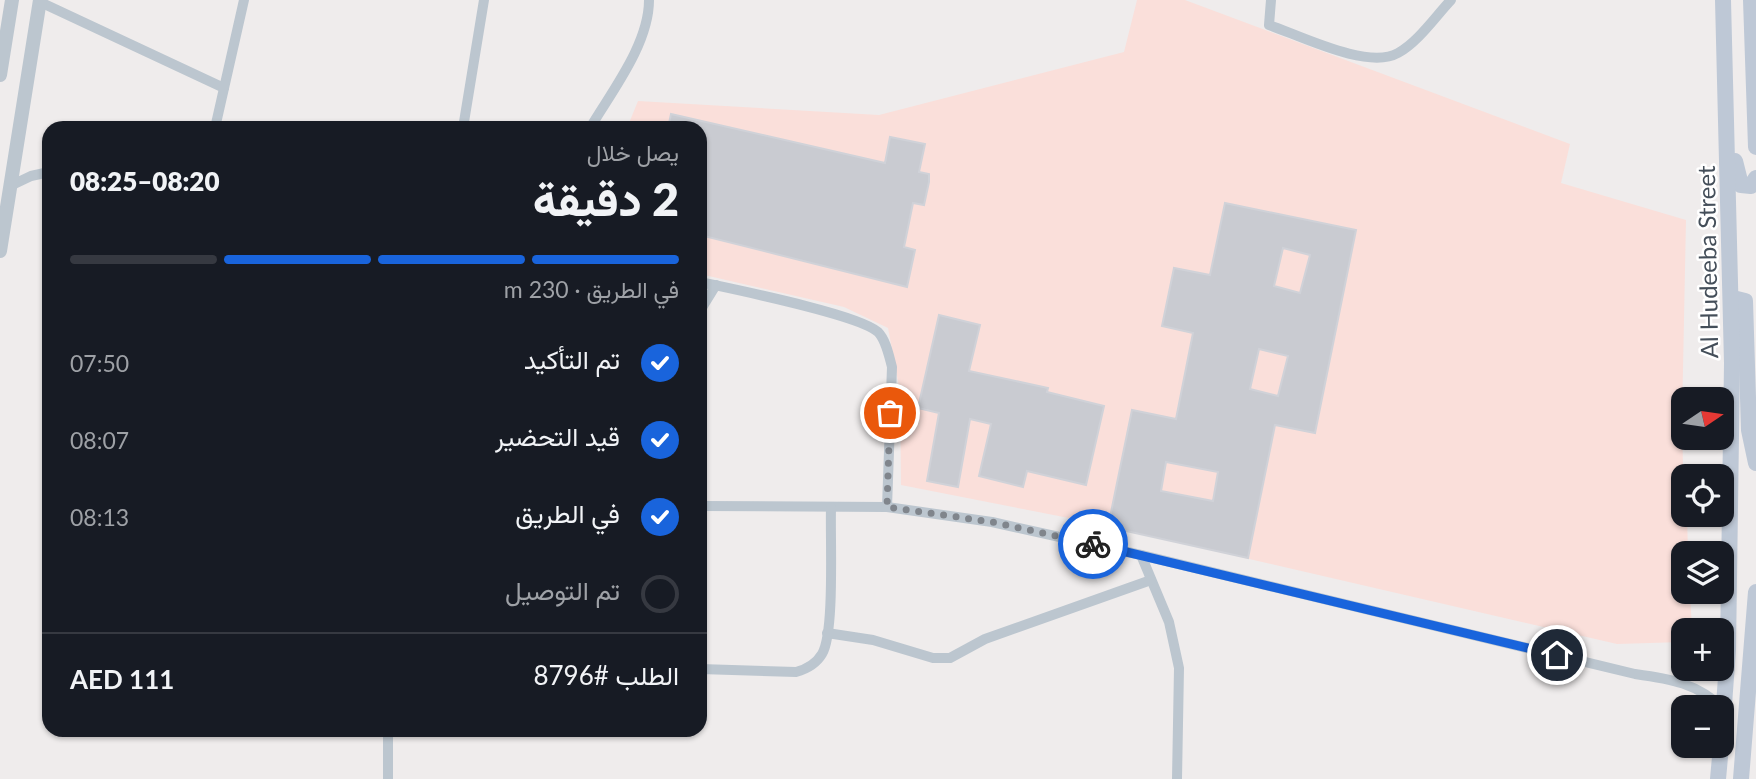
<!DOCTYPE html>
<html lang="ar">
<head>
<meta charset="utf-8">
<style>
  body { margin:0; font-family:Lato,Vazirmatn,sans-serif; background:#242831; color:#f1f3f6; direction:rtl; height:100vh; display:flex; flex-direction:column; font-size:26px; white-space:nowrap }
  * { box-sizing:border-box; margin:0 }
  p { font-size:23px; color:#9ea1a6 }
  .icon { flex:none; width:38px; height:38px; fill:none; stroke:currentColor; stroke-width:2; stroke-linecap:round; stroke-linejoin:round }
  .map { position:relative; flex:1; overflow:hidden; direction:ltr }
  .sheet { position:absolute; left:42px; top:121px; width:665px; height:616px; display:flex; flex-direction:column; background:#171b24; border-radius:21px; box-shadow:0 2px 5px #0004; direction:rtl }
  .sheet>* { flex:none }
  .needle { width:46px; rotate:77deg }
  .fabs { position:absolute; left:1671px; top:387px; display:grid; gap:14px }
  .fabs a { display:grid; place-items:center; width:63px; height:63px; border-radius:14px; background:#171b24; box-shadow:0 2px 5px #0004; font-size:35px }
  .pin { position:absolute; display:grid; place-items:center; width:60px; height:60px; color:#fff; margin:-30px; border:4px solid #fff; border-radius:50%; box-shadow:0 2px 7px #0007 }
  .courier { position:absolute; display:grid; place-items:center; width:70px; height:70px; margin:-35px; border:5px solid #1964dc; border-radius:50%; background:#fff; color:#222; box-shadow:0 2px 9px #0007 }
  .summary em { font-style:normal; font-weight:800 }
  .summary div { display:flex; flex-direction:column-reverse }
  .summary { display:flex; align-items:center; justify-content:space-between; height:119px; padding:0 28px }
  h1 { font-size:46px; font-weight:800; line-height:52px }
  .bar { display:grid; grid-template-columns:repeat(4,1fr); gap:10px 7px; align-content:center; height:84px; padding:0 28px }
  .bar i { height:9px; border-radius:5px; background:#363941 }
  .bar .on { background:#1964dc }
  .bar p { grid-column:span 4 }
  .line { display:flex; align-items:center; gap:18px; padding:0 28px; border-top:2px solid #363941 }
  .line div { flex:1 }
  ol { padding:0 28px; list-style:none }
  li { display:flex; align-items:center; gap:21px; height:77px }
  li p { margin-inline-start:auto }
  li .icon { padding:7px; border-radius:50%; background:#1964dc; color:#fff; stroke-width:4 }
  li:last-child { color:#9ea1a6 }
  li i { width:38px; height:38px; border:4px solid #363941; border-radius:50% }
  .map>svg:first-child { display:block }
</style>
</head>
<body>
<div class="map">
<svg width="1756" height="779" viewBox="0 0 1756 779">
  <rect width="100%" height="100%" fill="#efecec"/>
  <polygon fill="#fadfda" points="1137,0 1185,0 1570,144 1561,183 1686,220 1682,419 1684,514 1687,515 1688,553 1684,553 1684,592 1690,592 1692,630 1684,630 1683,642 1617,644 1089,522 901,485 900,392 888,328 844,307 700,274 700,128 627,128 638,101 879,115 1124,52"/>
  <g fill="#c9cbd1" stroke="#d0d2d8" stroke-width="2" fill-rule="evenodd">
    <polygon points="671,114 885,163 890,137 925,144 919,172 929,174 929,182 924,205 913,203 904,247 915,250 907,287 700,235 700,128 668,128"/>
    <path d="M1225,203L1356,230L1315,433L1275,425L1248,558L1108,527L1132,410L1176,419L1193,333L1162,326L1174,268L1210,275ZM1283,248L1310,255L1300,293L1274,286ZM1259,349L1288,356L1278,396L1250,389ZM1166,462L1218,472L1213,501L1161,491Z"/>
    <polygon points="939,315 980,325 969,371 1048,388 1047,392 1104,406 1086,485 1027,471 1023,487 979,476 991,424 970,419 958,487 927,481 939,413 918,408"/>
  </g>
  <g fill="none" stroke-linecap="round" stroke-linejoin="round">
    <g stroke="#bcc6cf" stroke-width="10">
      <path d="M1271,0L1269,25C1301,36 1368,70 1398,53C1418,42 1435,17 1451,0"/>
      <polyline points="40,2 224,88"/>
      <polyline points="215,128 244,0"/>
      <polyline points="463,128 484,0"/>
      <path d="M590,128C612,91 649,44 649,0"/>
      <polyline points="10,186 31,176 49,172"/>
      <path d="M700,282C732,289 858,314 878,332C886,340 889,356 892,367L887,507"/>
      <polyline points="700,311 716,285"/>
      <path d="M700,506L887,507L992,522L1141,555L1635,674C1671,679 1697,683 1724,709"/>
      <polyline points="1141,555 1169,622 1179,668 1177,779"/>
      <polyline points="827,633 873,640 933,658 950,658 985,639 1151,580"/>
      <path d="M700,669L796,672C807,669 816,664 822,654C835,633 830,537 831,508"/>
      <polyline points="1680,680 1702,668"/>
      <polyline points="388,779 388,730"/>
    </g>
    <g stroke="#bcc6cf" stroke-width="14">
      <polyline points="0,75 12,0"/>
      <polyline points="0,251 40,0"/>
    </g>
    <g stroke="#bec8d6" stroke-width="16">
      <polyline points="1751,0 1756,147"/>
      <polyline points="1735,161 1741,185 1751,186 1756,178"/>
      <polyline points="1731,310 1737,299 1745,301 1749,430 1756,463"/>
      <polyline points="1722,732 1728,650 1732,363 1723,0"/>
      <polyline points="1718,779 1721,746"/>
      <polyline points="1741,779 1756,592"/>
    </g>
  </g>
  <g fill="none" stroke-linecap="round" stroke-linejoin="round">
    <polyline stroke="#80858c" stroke-width="7" stroke-dasharray="0 12.6" points="890,413 887,507 992,522 1093,544"/>
    <polyline stroke="#1964dc" stroke-width="9" points="1093,544 1557,655"/>
  </g>
  <g text-anchor="middle" dominant-baseline="central" stroke-width="5" stroke-linejoin="round" paint-order="stroke">
    <g font-size="24" fill="#444e59" stroke="#fff">
      <text transform="translate(1707 262) rotate(-91)">Al Hudeeba Street</text>
    </g>
  </g>
</svg>
<div class="fabs">
<a><svg class="needle" viewBox="-14 -14 28 28"><path d="M0-13l5 13h-10z" fill="#e53935"/><path d="M0 13l5-13h-10z" fill="#9ea1a6"/></svg></a>
<a><svg class="icon" aria-label="locate" viewBox="0 0 24 24"><circle cx="12" cy="12" r="6"/><path d="M12 2v4M12 18v4M2 12h4M18 12h4"/></svg></a>
<a><svg class="icon" aria-label="layers" viewBox="0 0 24 24"><path d="M12 4l9 5-9 5-9-5zM3 14l9 5 9-5"/></svg></a>
<a>+</a>
<a>−</a>
</div>
<div class="pin" style="left:890px;top:413px;background:#ea580c"><svg class="icon" aria-label="bag" viewBox="0 0 24 24"><path d="M5 8h14l-1 12H6zM9 8a3 3 0 0 1 6 0"/></svg></div>
<div class="pin" style="left:1557px;top:655px;background:#1f2937"><svg class="icon" aria-label="home" viewBox="0 0 24 24"><path d="M3 11l9-7 9 7M6 9v11h12V9"/></svg></div>
<div class="courier" style="left:1093px;top:544px"><svg class="icon" aria-label="bike" viewBox="0 0 24 24"><circle cx="6" cy="16" r="4"/><circle cx="18" cy="16" r="4"/><path d="M6 16l4-8h5l3 8M10 8l3 8H6M13 5h3"/></svg></div>
<section class="sheet">
<div class="summary"><div><h1>2 دقيقة</h1><p>يصل خلال</p></div><em>08:20–08:25</em></div>
<div class="bar"><i class="on"></i><i class="on"></i><i class="on"></i><i></i><p>في الطريق · 230 m</p></div>
<ol>
<li><svg class="icon" aria-label="check" viewBox="0 0 24 24"><path d="M5 12l5 5 9-10"/></svg>تم التأكيد<p>07:50</p></li>
<li><svg class="icon" aria-label="check" viewBox="0 0 24 24"><path d="M5 12l5 5 9-10"/></svg>قيد التحضير<p>08:07</p></li>
<li><svg class="icon" aria-label="check" viewBox="0 0 24 24"><path d="M5 12l5 5 9-10"/></svg>في الطريق<p>08:13</p></li>
<li><i></i>تم التوصيل</li>
</ol>
<div class="line" style="height:91px"><div>الطلب #8796</div><b>AED 111</b></div>
</section>
</div>
</body>
</html>
